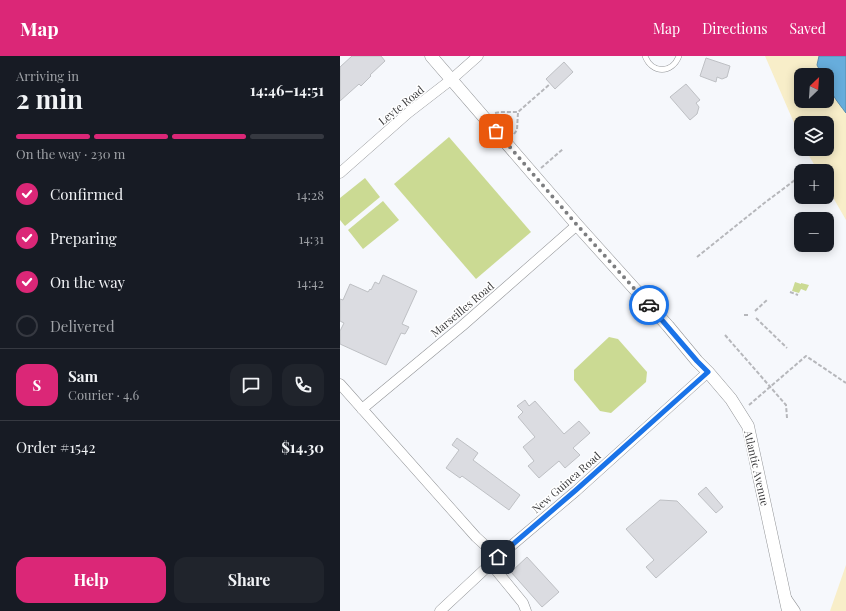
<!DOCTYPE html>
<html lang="en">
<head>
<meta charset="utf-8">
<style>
  body { margin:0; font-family:"Playfair Display",serif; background:#20242c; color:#f1f3f6; height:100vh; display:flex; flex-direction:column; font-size:15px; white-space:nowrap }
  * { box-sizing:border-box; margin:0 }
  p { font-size:13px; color:#9ea1a6 }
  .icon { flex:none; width:22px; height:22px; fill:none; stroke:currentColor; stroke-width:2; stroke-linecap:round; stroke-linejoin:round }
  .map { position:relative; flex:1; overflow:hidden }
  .drawer { display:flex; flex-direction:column; background:#171b24; width:340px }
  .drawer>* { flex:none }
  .needle { width:26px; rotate:25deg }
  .controls { position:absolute; left:454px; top:12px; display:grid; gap:8px }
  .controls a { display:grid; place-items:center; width:40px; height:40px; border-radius:8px; background:#171b24; box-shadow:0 2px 10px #0003; font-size:20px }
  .pin { position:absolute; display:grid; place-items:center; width:34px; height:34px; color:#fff; margin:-17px; border-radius:8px; box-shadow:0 2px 6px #0006 }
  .courier { position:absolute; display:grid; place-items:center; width:40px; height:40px; margin:-20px; border:3px solid #1a73e8; border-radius:50%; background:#fff; color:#222; box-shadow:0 1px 5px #0007 }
  .head em { font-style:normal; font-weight:700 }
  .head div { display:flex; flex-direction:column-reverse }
  .head { display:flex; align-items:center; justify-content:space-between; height:68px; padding:0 16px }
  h1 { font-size:26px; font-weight:700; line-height:30px }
  .bar { display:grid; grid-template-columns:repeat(4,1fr); gap:6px 4px; align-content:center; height:48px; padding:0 16px }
  .bar i { height:5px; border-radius:3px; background:#363941 }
  .bar .selected { background:#db2777 }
  .bar p { grid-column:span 4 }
  .line { display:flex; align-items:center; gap:10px; padding:0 16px; border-top:1px solid #363941 }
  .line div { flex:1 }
  .round { display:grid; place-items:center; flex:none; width:42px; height:42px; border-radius:12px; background:#20242c }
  ol { padding:0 16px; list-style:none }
  li { display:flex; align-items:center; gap:12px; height:44px }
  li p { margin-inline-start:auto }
  li .icon { padding:4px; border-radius:50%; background:#db2777; color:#fff; stroke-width:4 }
  li:last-child { color:#9ea1a6 }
  li i { width:22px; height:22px; border:2px solid #363941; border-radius:50% }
  .cta { display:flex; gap:8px; margin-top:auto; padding:8px 16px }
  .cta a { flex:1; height:46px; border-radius:12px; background:#db2777; color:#fff; font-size:16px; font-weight:700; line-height:46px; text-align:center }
  .cta a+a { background:#20242c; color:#f1f3f6 }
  header { display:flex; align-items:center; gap:24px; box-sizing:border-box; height:56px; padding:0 20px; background:#db2777; color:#fff }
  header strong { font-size:19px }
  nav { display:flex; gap:22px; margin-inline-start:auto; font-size:14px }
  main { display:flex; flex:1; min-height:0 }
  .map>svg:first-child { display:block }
</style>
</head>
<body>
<header>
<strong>Map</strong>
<nav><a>Map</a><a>Directions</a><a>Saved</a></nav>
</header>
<main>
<section class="drawer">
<div class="head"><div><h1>2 min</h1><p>Arriving in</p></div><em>14:46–14:51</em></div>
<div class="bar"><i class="selected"></i><i class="selected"></i><i class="selected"></i><i></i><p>On the way · 230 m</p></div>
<ol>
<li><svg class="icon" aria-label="check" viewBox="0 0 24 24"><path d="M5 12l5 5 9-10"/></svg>Confirmed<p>14:28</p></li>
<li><svg class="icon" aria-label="check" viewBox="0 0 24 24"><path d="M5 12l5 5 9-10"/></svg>Preparing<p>14:31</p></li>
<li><svg class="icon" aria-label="check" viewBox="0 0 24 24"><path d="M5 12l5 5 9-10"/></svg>On the way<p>14:42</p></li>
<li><i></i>Delivered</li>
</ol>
<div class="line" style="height:72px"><b class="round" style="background:#db2777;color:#fff">S</b><div><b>Sam</b><p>Courier · 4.6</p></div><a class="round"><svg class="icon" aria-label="chat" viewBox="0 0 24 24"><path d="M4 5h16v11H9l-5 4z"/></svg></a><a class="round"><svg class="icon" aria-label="phone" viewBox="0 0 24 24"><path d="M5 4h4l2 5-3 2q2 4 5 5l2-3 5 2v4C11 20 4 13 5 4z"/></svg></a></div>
<div class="line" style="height:52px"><div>Order #1542</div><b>$14.30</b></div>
<div class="cta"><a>Help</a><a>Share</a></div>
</section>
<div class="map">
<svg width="506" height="555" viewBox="0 0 506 555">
  <rect width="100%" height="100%" fill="#f6f8fc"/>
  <g fill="#cbda93">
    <polygon points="109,81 191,176 136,223 54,128"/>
    <polygon points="25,122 40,141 5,170 0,164 0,142"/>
    <polygon points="43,145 59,164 23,193 8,174"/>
    <polygon points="455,226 461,228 461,227 469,229 466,235 461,233 459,237 452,235"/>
    <polygon points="269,281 278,283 307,316 306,326 271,357 260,355 234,324 234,314"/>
  </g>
  <g fill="#f8eec9" fill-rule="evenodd">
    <path d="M425,0H506V164L487,131V115H478L465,93H487V67H461V83ZM461,19H487V45H461Z"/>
    <polygon points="506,509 506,555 490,555"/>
  </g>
  <path fill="#67addc" stroke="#5a8bad" d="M479,0H506V57C497,45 487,34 487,19H482L477,9Z"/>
  <g fill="#dbdce1" stroke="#bec0c4">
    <polygon points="12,0 41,0 45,5 30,19 31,20 21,30 19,28 0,45 0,11"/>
    <polygon points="366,2 390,10 387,21 382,23 377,21 376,26 360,20"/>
    <polygon points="224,6 233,16 215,33 206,23"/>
    <polygon points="346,28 360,44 356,47 359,51 357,58 350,64 330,41"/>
    <polygon points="43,219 77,235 62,268 69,271 65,278 61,277 46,309 0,288 0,275 4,267 0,265 0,243 3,244 10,228 28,236 30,233 31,234 35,226 39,228"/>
    <polygon points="185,344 189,350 195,345 224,378 239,365 250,377 233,392 240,399 225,412 219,405 199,422 188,410 194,405 183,391 195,381 178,361 183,356 177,350"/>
    <polygon points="117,382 138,397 133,404 180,439 169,454 122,420 120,422 106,412 119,394 112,389"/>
    <polygon points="366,431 383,451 376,457 358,438"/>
    <polygon points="320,444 337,445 367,476 316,522 306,511 314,504 286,473"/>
    <polygon points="187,501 219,536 202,551 171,516"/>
  </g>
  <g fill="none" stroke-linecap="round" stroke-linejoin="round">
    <defs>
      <path id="service" d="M305,0C312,18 332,18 339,0"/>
      <g id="minor">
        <polyline points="0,117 68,57 112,23 138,0"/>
        <polyline points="0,328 136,481 158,501"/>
        <polyline points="22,353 122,270 237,169"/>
        <polyline points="151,508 183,547 186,555"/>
        <polyline points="446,542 455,555"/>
        <polyline points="100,555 158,501 236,435 368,316"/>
      </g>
      <polyline id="tertiary" points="91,0 237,169 328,270 357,305 368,316 391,343 408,370 448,555"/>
    </defs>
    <use href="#service" stroke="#919396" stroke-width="6"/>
    <use href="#minor" stroke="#919396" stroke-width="11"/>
    <use href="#tertiary" stroke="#919396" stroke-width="13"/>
    <g stroke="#b6b7bb" stroke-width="2" stroke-dasharray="4 2" stroke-linecap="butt">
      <polyline points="155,57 160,56 178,56 210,28"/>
      <polyline points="174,78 177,74 178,56"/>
      <polyline points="201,112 223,93"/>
      <polyline points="480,141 481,142"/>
      <polyline points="357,201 423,148 455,124 461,123"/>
      <polyline points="450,236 458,239"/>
      <polyline points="415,255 428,243"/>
      <polyline points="404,259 410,259"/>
      <polyline points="416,262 447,292"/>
      <polyline points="385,279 446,349 447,362"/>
      <polyline points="409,349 466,300 506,327"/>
    </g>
    <use href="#service" stroke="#fff" stroke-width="5"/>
    <use href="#minor" stroke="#fff" stroke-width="10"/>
    <use href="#tertiary" stroke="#fff" stroke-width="12"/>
  </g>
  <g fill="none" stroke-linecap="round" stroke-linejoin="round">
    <polyline stroke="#7d7e80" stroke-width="4" stroke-dasharray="0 7.2" points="156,75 237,169 309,249"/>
    <polyline stroke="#1a73e8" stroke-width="5" points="158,501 236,434 368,316 357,305 309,249"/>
  </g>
  <g text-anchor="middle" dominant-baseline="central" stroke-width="3" stroke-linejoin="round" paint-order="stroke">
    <g font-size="11" fill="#3c3c3e" stroke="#fff">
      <text transform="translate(61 49) rotate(-39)">Leyte Road</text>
      <text transform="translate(122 253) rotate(-40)">Marseilles Road</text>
      <text transform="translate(417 412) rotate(77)">Atlantic Avenue</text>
      <text transform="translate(226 426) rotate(-41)">New Guinea Road</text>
    </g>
  </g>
</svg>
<div class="controls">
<a><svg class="needle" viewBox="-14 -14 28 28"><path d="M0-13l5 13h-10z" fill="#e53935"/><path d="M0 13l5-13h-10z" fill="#9ea1a6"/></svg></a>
<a><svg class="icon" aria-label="layers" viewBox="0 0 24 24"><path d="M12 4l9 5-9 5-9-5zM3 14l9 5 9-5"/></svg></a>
<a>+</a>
<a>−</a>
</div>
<div class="pin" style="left:156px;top:75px;background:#ea580c"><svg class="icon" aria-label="bag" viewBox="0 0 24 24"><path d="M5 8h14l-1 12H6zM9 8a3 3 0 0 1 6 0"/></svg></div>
<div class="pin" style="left:158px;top:501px;background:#1f2937"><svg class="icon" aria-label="home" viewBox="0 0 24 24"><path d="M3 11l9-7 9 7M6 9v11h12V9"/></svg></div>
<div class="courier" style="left:309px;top:249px"><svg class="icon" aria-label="car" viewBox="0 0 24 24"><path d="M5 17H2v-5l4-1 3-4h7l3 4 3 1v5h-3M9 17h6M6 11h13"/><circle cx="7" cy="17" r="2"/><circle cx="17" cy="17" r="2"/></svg></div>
</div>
</main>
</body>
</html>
